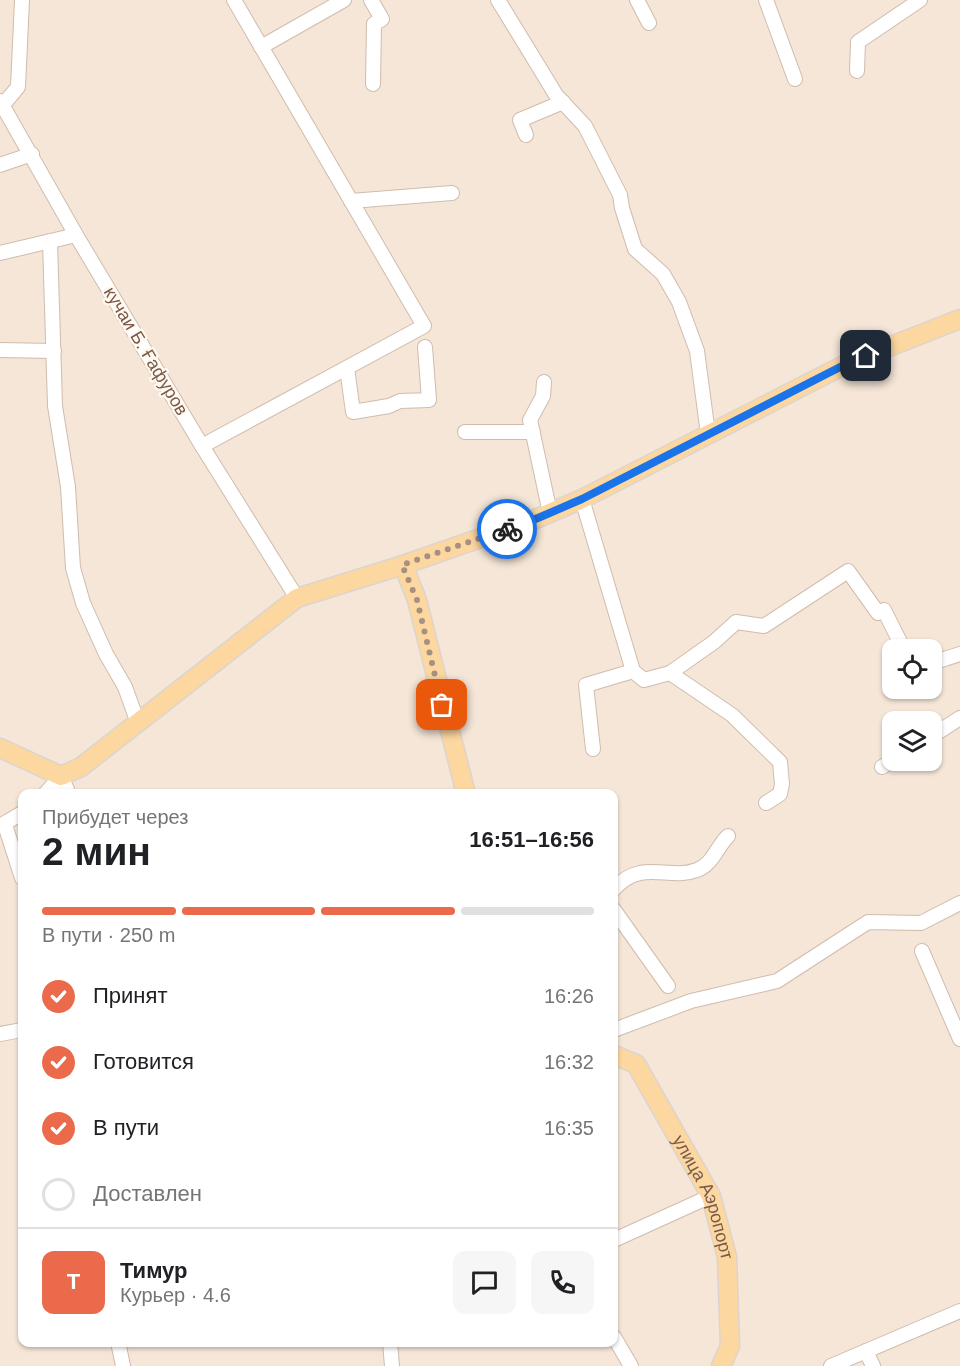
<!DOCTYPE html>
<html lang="ru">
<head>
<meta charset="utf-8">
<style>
  body { margin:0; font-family:Arial,sans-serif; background:#f6f6f6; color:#202124; height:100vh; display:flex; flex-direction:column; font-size:22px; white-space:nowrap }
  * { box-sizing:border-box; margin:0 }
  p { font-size:20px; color:#757577 }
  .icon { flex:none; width:33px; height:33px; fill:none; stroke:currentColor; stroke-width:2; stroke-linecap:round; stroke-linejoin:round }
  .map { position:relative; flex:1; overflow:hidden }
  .side { position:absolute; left:18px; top:789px; width:600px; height:558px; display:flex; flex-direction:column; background:#fff; border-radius:12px; box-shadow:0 2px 4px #0004 }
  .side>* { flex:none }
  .buttons { position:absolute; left:882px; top:639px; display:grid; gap:12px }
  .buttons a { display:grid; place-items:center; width:60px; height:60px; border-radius:12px; background:#fff; box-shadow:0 2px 4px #0004; font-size:30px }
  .pin { position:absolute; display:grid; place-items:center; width:51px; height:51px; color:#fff; margin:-26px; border-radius:12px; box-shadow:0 3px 9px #0006 }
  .courier { position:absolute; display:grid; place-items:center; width:60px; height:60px; margin:-30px; border:4px solid #1a73e8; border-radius:50%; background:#fff; color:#222; box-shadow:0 2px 8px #0007 }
  .summary em { font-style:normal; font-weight:600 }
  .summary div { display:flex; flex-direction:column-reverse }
  .summary { display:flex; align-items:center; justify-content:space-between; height:102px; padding:0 24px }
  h1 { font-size:39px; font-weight:600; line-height:45px }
  .bar { display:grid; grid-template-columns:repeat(4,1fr); gap:9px 6px; align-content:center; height:72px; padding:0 24px }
  .bar i { height:8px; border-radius:4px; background:#e0e0e0 }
  .bar .selected { background:#ea6a4b }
  .bar p { grid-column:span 4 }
  .line { display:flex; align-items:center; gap:15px; padding:0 24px; border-top:2px solid #e0e0e0 }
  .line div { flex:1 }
  .round { display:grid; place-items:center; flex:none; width:63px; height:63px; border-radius:12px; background:#f6f6f6 }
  ol { padding:0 24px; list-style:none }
  li { display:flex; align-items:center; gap:18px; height:66px }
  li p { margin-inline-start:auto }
  li .icon { padding:6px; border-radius:50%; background:#ea6a4b; color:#fff; stroke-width:4 }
  li:last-child { color:#757577 }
  li i { width:33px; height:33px; border:3px solid #e0e0e0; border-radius:50% }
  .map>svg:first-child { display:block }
</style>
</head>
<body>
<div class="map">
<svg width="960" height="1366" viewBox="0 0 960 1366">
  <rect width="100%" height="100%" fill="#fdf5e9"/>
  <path fill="#f5e6d7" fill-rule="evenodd" d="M0,0H960V1366H0ZM892,650H932V688H892ZM892,722H932V760H892ZM22,794H614V1342H22Z"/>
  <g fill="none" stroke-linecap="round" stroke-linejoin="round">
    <defs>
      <g id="minor">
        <polyline points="371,0 382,19 374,24 373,84"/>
        <polyline points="498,0 556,95 585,126 620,195 622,208 635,249 663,274 679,302 697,351 708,434"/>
        <polyline points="637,0 649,23"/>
        <polyline points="766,0 795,79"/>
        <polyline points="261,47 344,0"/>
        <polyline points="857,71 858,42 920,0"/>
        <polyline points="0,101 76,235 202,446 297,598"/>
        <polyline points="2,106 18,87 22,0"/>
        <polyline points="526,135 520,120 563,102"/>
        <polyline points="0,165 32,154"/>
        <polyline points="351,201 452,193"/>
        <polyline points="50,241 55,406 68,487 73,568 83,603 106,654 125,687 138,723"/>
        <polyline points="0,253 76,235"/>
        <polyline points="0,350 54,351"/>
        <polyline points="347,368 353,412 389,406 400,401 429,400 425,347"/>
        <polyline points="544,382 543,396 530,420 550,513"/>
        <polyline points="465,432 533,432"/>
        <polyline points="202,446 424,326 234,0"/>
        <polyline points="582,499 633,671 644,680 670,673 732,715 780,762 782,784 780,794 766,803"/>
        <polyline points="932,663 960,654"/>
        <polyline points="670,673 714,642 736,622 764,626 848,571 878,613 884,610 904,650"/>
        <polyline points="932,736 960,718"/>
        <polyline points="593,749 586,685 633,671"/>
        <polyline points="882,767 893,760"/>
        <polyline points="45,794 61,776 69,794"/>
        <polyline points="5,825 22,878"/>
        <polyline points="0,826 22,813"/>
        <path d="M614,889C642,858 668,881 697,870C713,864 716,848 728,836"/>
        <polyline points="614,910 668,986"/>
        <polyline points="922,951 960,1039"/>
        <polyline points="614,1030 691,1001 777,981 868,922 921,923 960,903"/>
        <polyline points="0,1034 22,1030"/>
        <polyline points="614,1240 711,1196"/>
        <polyline points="614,1337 631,1366"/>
        <polyline points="118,1342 123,1366"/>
        <polyline points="390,1342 392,1366"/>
        <polyline points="866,1351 873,1366"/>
        <polyline points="831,1366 960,1311"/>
      </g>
      <g id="major">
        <polyline points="403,565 417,600 466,794"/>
        <polyline points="0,748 61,776 81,767 297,598 403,565 538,518 582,499 848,363 960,319"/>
        <path id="s1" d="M614,1055L636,1064L711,1196L727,1257L730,1346L721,1366"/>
      </g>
    </defs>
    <use href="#minor" stroke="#d0bcad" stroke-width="16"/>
    <use href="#major" stroke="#dcd4d0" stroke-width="21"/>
    <use href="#minor" stroke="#fff" stroke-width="14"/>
    <use href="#major" stroke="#fdd7a0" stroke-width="18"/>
  </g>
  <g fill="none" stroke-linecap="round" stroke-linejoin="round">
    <polyline stroke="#a79082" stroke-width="6" stroke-dasharray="0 10.8" points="442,705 417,600 402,565 507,529"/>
    <polyline stroke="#1a73e8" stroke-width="8" points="507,529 538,518 582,499 848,363 866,356"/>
  </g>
  <g text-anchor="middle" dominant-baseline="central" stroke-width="4.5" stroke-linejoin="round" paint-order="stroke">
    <g font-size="18" fill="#795a4b" stroke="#fff9f0">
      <text transform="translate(146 351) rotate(59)">кучаи Б. Ғафуров</text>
      <text stroke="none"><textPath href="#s1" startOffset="174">улица Аэропорт</textPath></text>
    </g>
  </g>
</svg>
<div class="buttons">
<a><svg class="icon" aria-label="locate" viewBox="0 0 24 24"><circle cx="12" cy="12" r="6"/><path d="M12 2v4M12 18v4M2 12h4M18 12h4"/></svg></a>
<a><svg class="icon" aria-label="layers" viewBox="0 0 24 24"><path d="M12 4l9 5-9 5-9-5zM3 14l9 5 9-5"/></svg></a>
</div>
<div class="pin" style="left:442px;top:705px;background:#ea580c"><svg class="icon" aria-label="bag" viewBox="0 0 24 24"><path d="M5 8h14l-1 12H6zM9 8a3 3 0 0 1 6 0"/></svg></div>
<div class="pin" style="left:866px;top:356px;background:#1f2937"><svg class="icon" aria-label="home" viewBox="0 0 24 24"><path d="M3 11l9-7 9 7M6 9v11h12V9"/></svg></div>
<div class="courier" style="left:507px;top:529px"><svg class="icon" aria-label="bike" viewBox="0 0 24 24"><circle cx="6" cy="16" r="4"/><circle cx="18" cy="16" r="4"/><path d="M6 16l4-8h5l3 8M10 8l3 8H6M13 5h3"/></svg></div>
<section class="side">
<div class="summary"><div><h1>2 мин</h1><p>Прибудет через</p></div><em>16:51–16:56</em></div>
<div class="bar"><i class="selected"></i><i class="selected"></i><i class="selected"></i><i></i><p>В пути · 250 m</p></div>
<ol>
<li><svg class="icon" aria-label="check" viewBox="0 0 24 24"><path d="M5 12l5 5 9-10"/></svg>Принят<p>16:26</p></li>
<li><svg class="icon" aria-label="check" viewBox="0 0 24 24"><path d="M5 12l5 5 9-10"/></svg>Готовится<p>16:32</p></li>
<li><svg class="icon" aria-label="check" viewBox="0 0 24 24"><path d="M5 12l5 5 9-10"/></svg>В пути<p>16:35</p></li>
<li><i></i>Доставлен</li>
</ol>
<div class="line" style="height:108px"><b class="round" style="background:#ea6a4b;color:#fff">Т</b><div><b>Тимур</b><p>Курьер · 4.6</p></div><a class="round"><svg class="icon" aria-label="chat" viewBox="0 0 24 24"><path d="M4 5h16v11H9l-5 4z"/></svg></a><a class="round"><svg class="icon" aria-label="phone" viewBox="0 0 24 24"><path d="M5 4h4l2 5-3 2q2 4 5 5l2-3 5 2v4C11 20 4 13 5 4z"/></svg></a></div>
</section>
</div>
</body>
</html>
